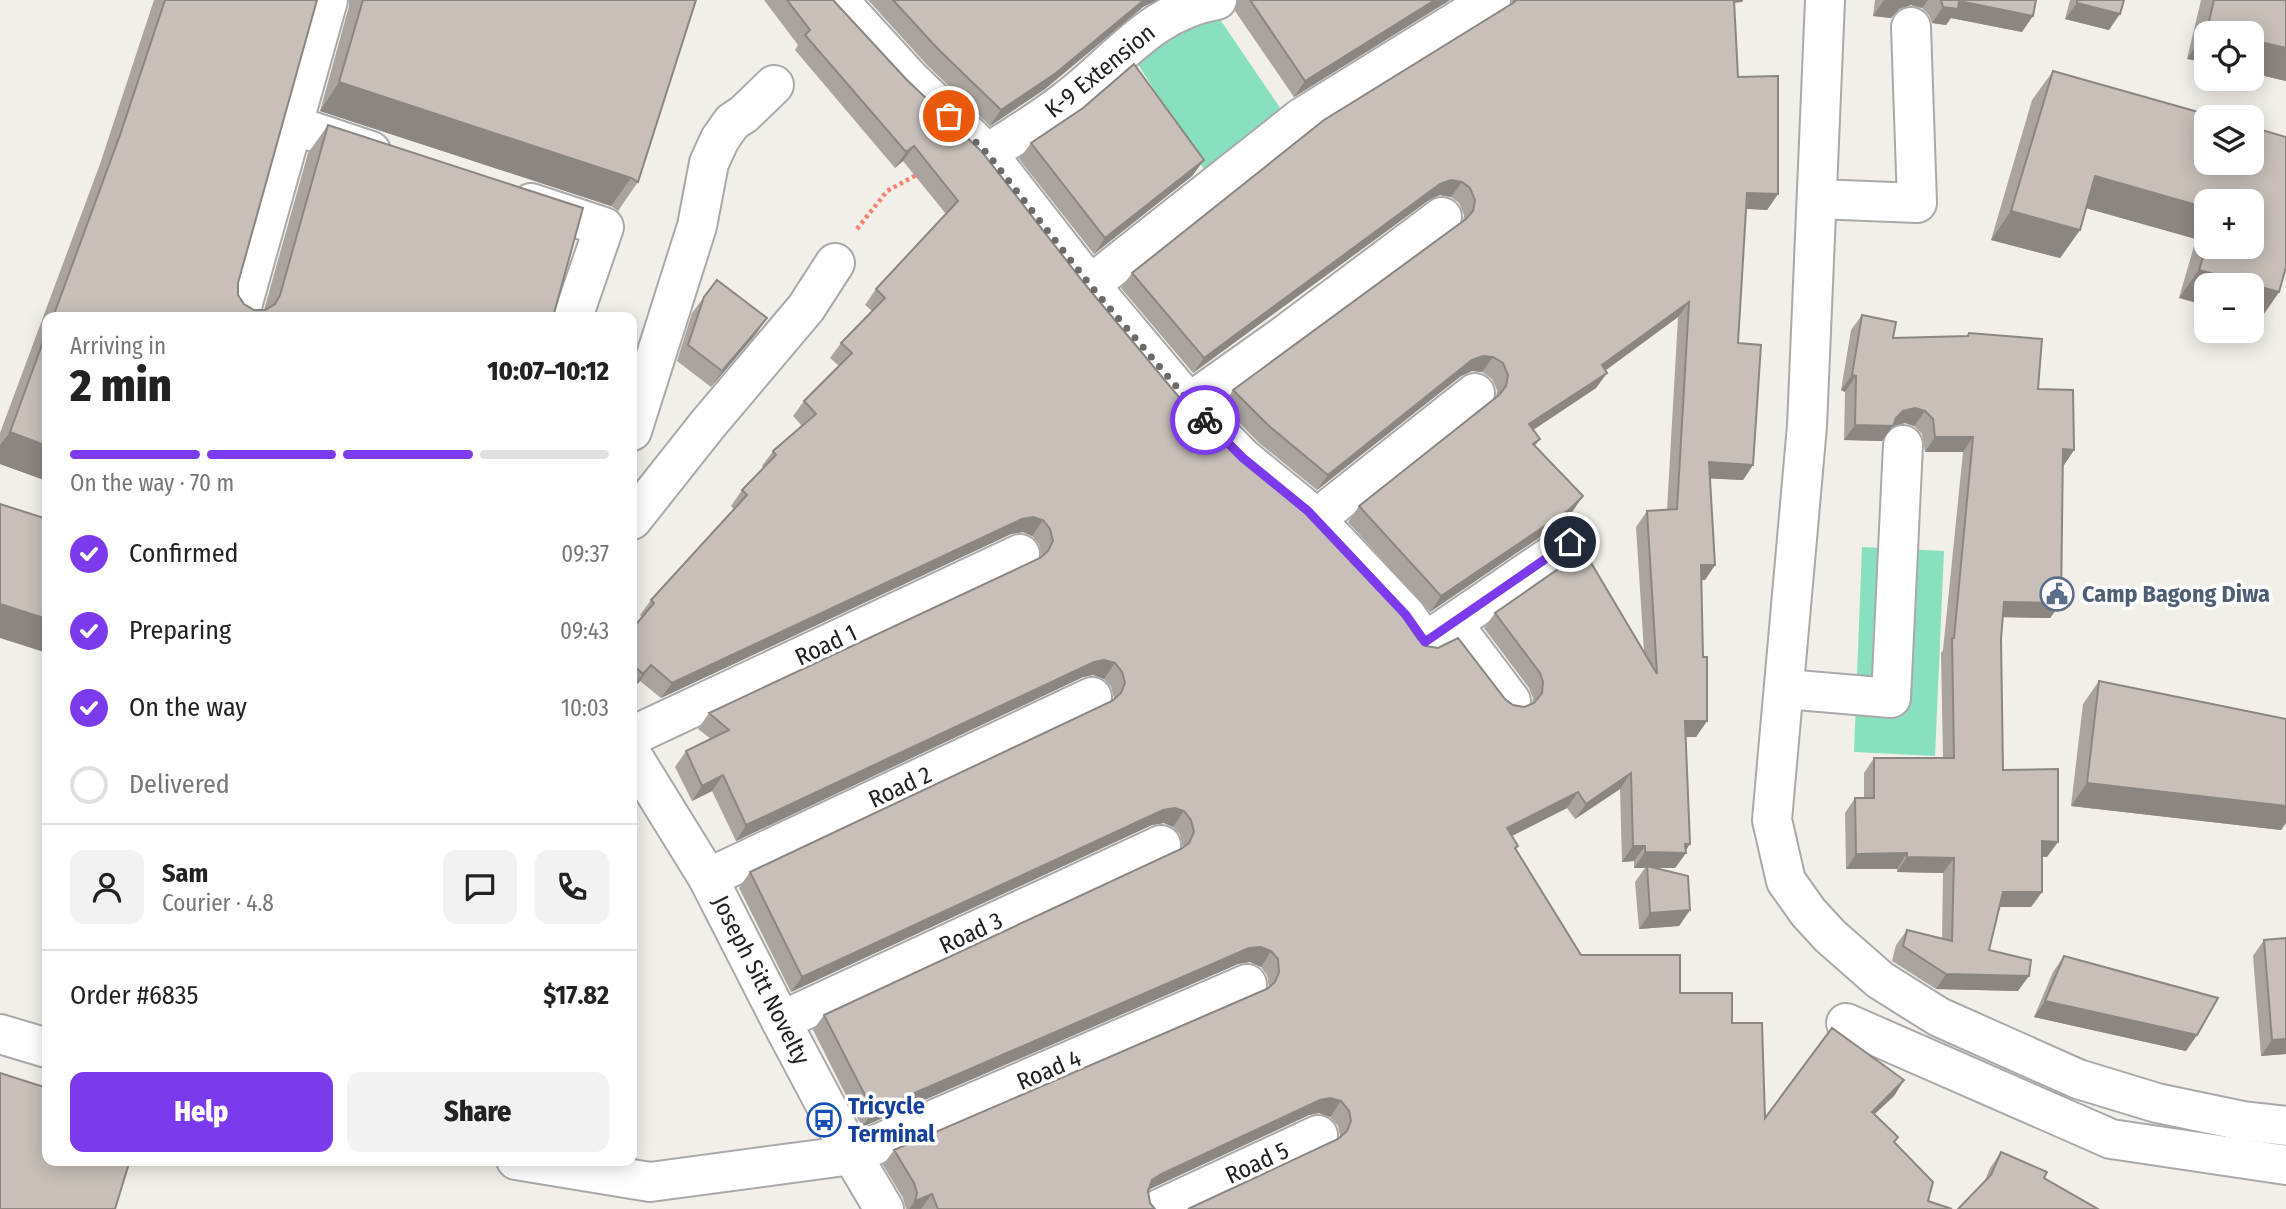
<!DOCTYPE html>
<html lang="en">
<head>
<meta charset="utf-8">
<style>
  body { margin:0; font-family:"Fira Sans Condensed",sans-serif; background:#f2f2f2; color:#222; height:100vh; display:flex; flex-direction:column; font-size:26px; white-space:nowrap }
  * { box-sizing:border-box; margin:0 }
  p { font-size:23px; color:#767676 }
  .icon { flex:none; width:38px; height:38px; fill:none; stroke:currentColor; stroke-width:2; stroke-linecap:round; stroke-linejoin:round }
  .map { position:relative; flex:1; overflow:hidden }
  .details { position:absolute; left:42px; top:312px; width:595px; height:854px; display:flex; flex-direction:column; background:#fff; border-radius:14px; box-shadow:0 4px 18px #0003 }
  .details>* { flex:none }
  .fabs { position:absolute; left:2194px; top:21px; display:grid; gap:14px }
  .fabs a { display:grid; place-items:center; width:70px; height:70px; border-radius:14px; background:#fff; box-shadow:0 4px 18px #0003; font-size:35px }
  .pin { position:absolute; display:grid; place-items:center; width:60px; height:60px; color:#fff; margin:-30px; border:4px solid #fff; border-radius:50%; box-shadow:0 2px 7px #0007 }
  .courier { position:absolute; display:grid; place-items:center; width:70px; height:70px; margin:-35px; border:5px solid #7c3aed; border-radius:50%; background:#fff; color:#222; box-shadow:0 2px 9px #0007 }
  .summary em { font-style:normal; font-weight:800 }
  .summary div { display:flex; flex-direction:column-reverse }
  .summary { display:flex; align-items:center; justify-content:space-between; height:119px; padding:0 28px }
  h1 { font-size:46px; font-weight:800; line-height:52px }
  .bar { display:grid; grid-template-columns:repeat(4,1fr); gap:10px 7px; align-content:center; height:84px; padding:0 28px }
  .bar i { height:9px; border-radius:5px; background:#e0e0e0 }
  .bar .on { background:#7c3aed }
  .bar p { grid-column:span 4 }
  .line { display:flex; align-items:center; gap:18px; padding:0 28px; border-top:2px solid #e0e0e0 }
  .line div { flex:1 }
  .round { display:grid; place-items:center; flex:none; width:74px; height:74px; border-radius:14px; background:#f2f2f2 }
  ol { padding:0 28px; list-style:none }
  li { display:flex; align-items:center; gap:21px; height:77px }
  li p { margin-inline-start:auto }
  li .icon { padding:7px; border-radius:50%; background:#7c3aed; color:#fff; stroke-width:4 }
  li:last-child { color:#767676 }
  li i { width:38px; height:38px; border:4px solid #e0e0e0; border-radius:50% }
  .button { display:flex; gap:14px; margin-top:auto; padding:14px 28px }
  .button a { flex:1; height:80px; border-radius:14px; background:#7c3aed; color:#fff; font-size:28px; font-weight:800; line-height:80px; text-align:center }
  .button a+a { background:#f2f2f2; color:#222 }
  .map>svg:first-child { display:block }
</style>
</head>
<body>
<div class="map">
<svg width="2286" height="1209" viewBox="0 0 2286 1209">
  <rect width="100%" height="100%" fill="#f2efe9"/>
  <g fill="#88e0be">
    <polygon points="1213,9 1289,121 1210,179 1136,61"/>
    <polygon points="1862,547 1944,551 1935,756 1854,752"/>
  </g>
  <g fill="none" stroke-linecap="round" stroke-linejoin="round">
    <defs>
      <g id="minor">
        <polyline points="838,0 911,80 987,153 1090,285 1189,403 1243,458 1308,511 1406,615 1425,642 1570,543"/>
        <polyline points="1825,0 1807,426 1772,820 1786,881 1808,912 1830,936 1880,980 1939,1017 2078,1079 2157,1103 2243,1121 2286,1126"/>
        <polyline points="293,125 371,151"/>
        <path d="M987,153C1015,136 1043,119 1068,99C1118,61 1151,11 1217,0"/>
        <polyline points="1817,199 1917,203 1911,27"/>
        <polyline points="531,203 604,227 573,317"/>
        <polyline points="1090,285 1301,118 1491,0"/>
        <polyline points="239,317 328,0"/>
        <polyline points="1189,403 1282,337 1442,217"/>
        <polyline points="632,431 697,226 709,163 720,139 732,122 744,114 774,85"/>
        <polyline points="1316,519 1475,393"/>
        <polyline points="632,520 708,424 806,308 835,263"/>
        <polyline points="1453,624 1511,701"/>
        <polyline points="1785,689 1891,698 1903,445"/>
        <polyline points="632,736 1020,554"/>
        <polyline points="632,755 708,878 781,1021 852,1155 884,1209"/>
        <polyline points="708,878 1092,697"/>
        <polyline points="781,1021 1161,845"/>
        <polyline points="1846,1023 2111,1139 2286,1165"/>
        <polyline points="0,1034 47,1048"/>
        <polyline points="516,1160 650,1182 852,1155 1247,984"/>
        <polyline points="1159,1209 1318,1135"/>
      </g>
    </defs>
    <use href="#minor" stroke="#a9a9a9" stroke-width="42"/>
    <polyline stroke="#fa8072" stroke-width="4.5" stroke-dasharray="3.5 3.5" stroke-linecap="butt" points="857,229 887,191 920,173"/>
    <use href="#minor" stroke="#fff" stroke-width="38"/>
  </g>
  <g fill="#aba49e" fill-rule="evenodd">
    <polygon points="154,0 317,0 238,283 238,295 244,304 254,310 264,310 308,153 328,125 553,317 47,317 47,481 0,464 0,433 100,164"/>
    <polygon points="349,0 696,0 638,182 618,211 611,206 320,111 349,6"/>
    <polygon points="764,0 833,0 1084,283 1183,402 1418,639 1426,646 1513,705 1524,707 1532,704 1533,698 1529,688 1484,628 1495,613 1644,652 1636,527 1647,511 1667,510 1678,317 1606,370 1607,373 1596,388 1533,430 1540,439 1535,446 1583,496 1572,512 1559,524 1430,612 1348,522 1359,506 1496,398 1497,390 1492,379 1482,372 1472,371 1461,376 1317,490 1258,442 1223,406 1233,390 1463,221 1464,215 1459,203 1451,197 1440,195 1429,200 1193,373 1121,288 1132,273 1512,4 1512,0 1743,0 1742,2 1734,3 1738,77 1778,194 1767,210 1746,209 1738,343 1753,465 1743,480 1710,478 1715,565 1705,580 1701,580 1703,657 1707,721 1696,737 1686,737 1686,853 1675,868 1657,868 1690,910 1679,926 1639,929 1635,882 1645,868 1634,868 1634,861 1622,862 1620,789 1575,819 1567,808 1512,836 1518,846 1516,850 1581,955 1680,993 1732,1023 1765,1118 1904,1080 1894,1096 1874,1114 1898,1137 1894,1142 1339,1138 1340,1136 1338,1126 1330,1117 1319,1113 1309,1115 1150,1189 1148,1191 1150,1203 1155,1209 906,1209 903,1198 883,1165 894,1150 1269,987 1267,975 1261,967 1250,962 1238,964 862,1127 813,1030 824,1015 1181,849 1183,848 1180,835 1173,827 1164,823 1152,825 791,992 739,888 750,872 1113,701 1114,698 1111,687 1104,679 1093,675 1083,677 736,841 712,791 692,801 675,767 686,751 711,739 698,729 709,713 1040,558 1042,557 1039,544 1032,536 1023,532 1011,534 661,698 640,681 632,689 632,629 642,617 640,615 651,600 734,509 731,506 742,490 763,468 762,466 773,451 802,426 793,416 804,401 839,366 830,358 841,343 872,311 865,305 876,289 946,214 903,161 895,168 795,50 798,45"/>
    <polygon points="868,0 1157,0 1143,7 1045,89 990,126 927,65"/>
    <polygon points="1237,0 1450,0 1294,97 1235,11"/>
    <polygon points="1875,0 2036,0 2022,32 1951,18 1946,25 1932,23 1929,15 1922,8 1911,5 1899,9 1891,18 1873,16"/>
    <polygon points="2070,0 2124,0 2109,30 2065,19"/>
    <polygon points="2201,0 2286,0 2286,81 2252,73 2252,33 2187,59"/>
    <path d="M2053,71L2216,117L2279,292L2259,321L2252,319V285L2179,298L2196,239L2086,208L2080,230L2060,258L1991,240L2032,100ZM2207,201L2252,247H2207Z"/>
    <polygon points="1031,143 1204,160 1192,176 1094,254 1019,159"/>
    <polygon points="704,297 767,318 756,334 711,387 677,361 692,313"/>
    <polygon points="1862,315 1893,338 1966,336 1969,333 2038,389 2074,450 2064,465 2063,465 2061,603 2050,618 2003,617 2001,639 2003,770 2047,857 2042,856 2042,892 2031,907 2000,907 1989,950 2018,991 1936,989 1892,961 1896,945 1907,930 1942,939 1943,873 1897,872 1897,869 1846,869 1845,813 1855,798 1864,798 1864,773 1874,758 1943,758 1941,653 1943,650 1963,452 1925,452 1922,434 1914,426 1905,423 1893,426 1882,441 1844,440 1845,392 1841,390 1851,330"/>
    <polygon points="2099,681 2286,719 2286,823 2281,830 2071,806 2083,704"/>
    <polygon points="2264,940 2286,1054 2261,1056 2253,956"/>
    <polygon points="2064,956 2197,1035 2186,1051 2034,1017 2053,972"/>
    <polygon points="2001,1152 2044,1178 1984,1183 1990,1168"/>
  </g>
  <g fill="#8b8681">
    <polygon points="1144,0 1157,0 1143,7 1045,89 990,126 1001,110"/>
    <polygon points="1435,0 1450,0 1294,97 1305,81"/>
    <polygon points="1725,0 1743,0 1742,2 1722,3"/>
    <polygon points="1884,0 1928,0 1922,8 1911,5 1899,9 1891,18 1873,16"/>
    <polygon points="1959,1 2033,16 2022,32 1951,18 1946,25 1932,23 1943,7"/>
    <polygon points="2077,3 2120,14 2109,30 2065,19"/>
    <polygon points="2207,30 2220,33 2207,33 2207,63 2187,59"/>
    <polygon points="2252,40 2286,48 2286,81 2252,73"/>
    <polygon points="339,82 631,178 611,206 320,111"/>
    <polygon points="914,146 903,161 895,168 906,152"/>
    <polygon points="1204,160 1192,176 1094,254 1105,238"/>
    <polygon points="2095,176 2207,208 2207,224 2196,239 2075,205"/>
    <polygon points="1451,180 1462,182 1451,197 1440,195 1429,200 1193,373 1204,358 1440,184"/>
    <polygon points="1747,193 1778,194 1767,210 1736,208"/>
    <polygon points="2011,211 2080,230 2060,258 1991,240"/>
    <polygon points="2199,270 2279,292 2259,321 2252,319 2252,285 2207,285 2207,306 2179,298"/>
    <polygon points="1689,302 1678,317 1591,381 1602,365"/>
    <polygon points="767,318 756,334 711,387 722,371"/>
    <polygon points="1483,356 1493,357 1482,372 1472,371 1461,376 1317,490 1328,475 1472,360"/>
    <polygon points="1607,373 1596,388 1518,440 1529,424"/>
    <polygon points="1852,375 1856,376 1845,392 1841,390"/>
    <polygon points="1915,408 1925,411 1914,426 1905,423 1893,426 1882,441 1844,440 1855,425"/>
    <polygon points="10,432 47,446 47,481 0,464 0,445"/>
    <polygon points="1935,437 1973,437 1963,452 1925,452"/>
    <polygon points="2063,449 2074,450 2064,465 2052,464"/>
    <polygon points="1709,462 1753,465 1743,480 1698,478"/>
    <polygon points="1583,496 1572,512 1559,524 1430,612 1441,596"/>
    <polygon points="1033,517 1043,520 1032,536 1023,532 1011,534 661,698 672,683 1022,519"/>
    <polygon points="1701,565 1715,565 1705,580 1690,581"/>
    <polygon points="2004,602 2061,603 2050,618 1994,617"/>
    <polygon points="0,604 47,619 47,653 0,638"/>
    <polygon points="1104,660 1115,663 1104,679 1093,675 1083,677 736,841 746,825 1094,662"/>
    <polygon points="651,665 640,681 632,689 643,674"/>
    <polygon points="1685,721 1707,721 1696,737 1674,737"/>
    <polygon points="1631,773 1620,789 1575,819 1586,804"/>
    <polygon points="723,775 712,791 692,801 702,786"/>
    <polygon points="2087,783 2286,806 2286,823 2281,830 2071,806"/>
    <polygon points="1578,792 1567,808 1496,844 1507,828"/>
    <polygon points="1175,808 1184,811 1173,827 1164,823 1152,825 791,992 802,977 1163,810"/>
    <polygon points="2042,841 2058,842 2047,857 2031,856"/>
    <polygon points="1685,844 1690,844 1684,853 1686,853 1675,868 1647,868 1647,866 1645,868 1634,868 1645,852"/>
    <polygon points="1633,846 1645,846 1634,861 1622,862"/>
    <polygon points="1907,853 1897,869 1846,869 1856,854"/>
    <polygon points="1907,857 1954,858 1943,873 1897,872"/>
    <polygon points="2003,892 2042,892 2031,907 1993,907"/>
    <polygon points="1690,910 1679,926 1639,929 1650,913"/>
    <polygon points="1261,947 1271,951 1261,967 1250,962 1238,964 862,1127 873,1111 1249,948"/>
    <polygon points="1946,974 2029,976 2018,991 1936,989"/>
    <polygon points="2045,1001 2197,1035 2186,1051 2034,1017"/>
    <polygon points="2286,1039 2286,1054 2261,1056 2272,1040"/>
    <polygon points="1904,1080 1894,1096 1861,1127 1872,1112"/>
    <polygon points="1330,1098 1341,1101 1330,1117 1319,1113 1309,1115 1150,1189 1142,1196 1152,1180 1161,1174 1320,1100"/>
    <polygon points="932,1194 921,1209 909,1209 915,1201"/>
  </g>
  <g fill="#c7bfb8" stroke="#8b8681" stroke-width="2">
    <polygon points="165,0 317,0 238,283 238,295 244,304 254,310 265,310 275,304 280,295 328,125 583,208 553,317 53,317 120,135"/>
    <polygon points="363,0 696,0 638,182 631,178 339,82"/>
    <polygon points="787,0 833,0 906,79 982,152 1084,283 1183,402 1240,459 1304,512 1400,613 1418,639 1426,646 1438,648 1458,638 1505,699 1513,705 1524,707 1534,703 1542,693 1543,682 1540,673 1495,613 1584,551 1657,674 1647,511 1677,509 1689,302 1602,365 1607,373 1529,424 1540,439 1533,444 1583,496 1570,509 1441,596 1359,506 1499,395 1506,386 1508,375 1503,363 1493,357 1483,356 1472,360 1328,475 1269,426 1233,390 1466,219 1473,211 1475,200 1470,188 1462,182 1451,180 1440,184 1204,358 1132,273 1324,120 1513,3 1516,0 1734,0 1738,77 1778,76 1778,194 1747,193 1738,343 1761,345 1753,465 1709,462 1715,565 1701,565 1703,657 1707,657 1707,721 1685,721 1690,844 1685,844 1686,853 1645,852 1645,846 1633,846 1631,773 1586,804 1578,792 1507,828 1518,846 1515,848 1581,955 1680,955 1680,993 1732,993 1732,1023 1762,1023 1765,1118 1832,1028 1904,1080 1872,1112 1898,1137 1894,1142 1933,1182 1928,1201 1952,1209 1188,1209 1338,1139 1347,1131 1351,1121 1349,1111 1341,1101 1330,1098 1320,1100 1161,1174 1152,1180 1148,1191 1150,1203 1155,1209 938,1209 932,1194 915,1201 917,1193 914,1183 894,1150 1267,989 1275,982 1279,972 1278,959 1271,951 1261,947 1249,948 873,1111 824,1015 1181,849 1189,843 1194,832 1191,820 1184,811 1175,808 1163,810 802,977 750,872 1112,701 1121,693 1125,683 1122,672 1115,663 1104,660 1094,662 746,825 723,775 702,786 686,751 729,730 709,713 1040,558 1048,551 1053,541 1050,529 1043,520 1033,517 1022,519 672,683 651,665 643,674 632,664 632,629 654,603 651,600 747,495 742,490 776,455 773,451 816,414 804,401 852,353 841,343 885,298 876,289 958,201 914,146 906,152 805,35 810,30"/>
    <polygon points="893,0 1144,0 1056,73 1001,110 938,49"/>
    <polygon points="1250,0 1435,0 1305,81"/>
    <polygon points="1941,0 2036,0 2033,16 1959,1 1958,9 1943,7"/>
    <polygon points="2077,0 2124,0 2120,14 2077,3"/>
    <polygon points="2214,0 2286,0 2286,48 2252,40 2252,33 2220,33 2207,30"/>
    <polygon points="1134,64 1204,160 1105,238 1031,143 1083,108"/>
    <polygon points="2053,71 2216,117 2207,117 2207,163 2252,163 2252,127 2286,137 2286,267 2279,292 2199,270 2207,244 2207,247 2252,247 2252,201 2207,201 2207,208 2095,176 2080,230 2011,211"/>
    <polygon points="717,280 767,318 722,371 688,345 704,297"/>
    <polygon points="1862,315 1896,322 1893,338 1968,336 1969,333 2042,339 2038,389 2073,390 2074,450 2063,449 2061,603 2004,602 2001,639 2003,770 2058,769 2058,842 2042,841 2042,892 2003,892 1989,950 2031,960 2029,976 1946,974 1903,946 1907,930 1952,941 1954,858 1907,857 1907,853 1856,854 1855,798 1874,798 1874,758 1954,758 1952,638 1954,638 1973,437 1935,437 1933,419 1925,411 1915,408 1903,411 1896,418 1893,426 1855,425 1856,376 1852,375"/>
    <polygon points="47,331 47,446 10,432"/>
    <polygon points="0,504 47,519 47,619 0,604"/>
    <polygon points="2099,681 2286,719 2286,806 2087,783"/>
    <polygon points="1647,866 1688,876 1690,910 1650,913"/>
    <polygon points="2286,938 2286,1039 2272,1040 2264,940"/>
    <polygon points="2064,956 2218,998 2197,1035 2045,1001"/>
    <polygon points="0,1073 47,1088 47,1160 130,1160 115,1209 0,1209"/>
    <polygon points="2001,1152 2047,1172 2044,1178 2098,1209 1958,1209 1991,1175"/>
  </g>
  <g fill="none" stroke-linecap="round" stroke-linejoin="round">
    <polyline stroke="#6b6a68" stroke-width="7" stroke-dasharray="0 12.6" points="949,116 987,153 1090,285 1205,420"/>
    <polyline stroke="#7c3aed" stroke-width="9" points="1205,420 1243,458 1308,511 1406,615 1425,642 1570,542"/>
  </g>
  <defs>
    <symbol id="civic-ring" viewBox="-11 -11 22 22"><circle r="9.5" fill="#fff" stroke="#5c6f8a" stroke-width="1.5"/><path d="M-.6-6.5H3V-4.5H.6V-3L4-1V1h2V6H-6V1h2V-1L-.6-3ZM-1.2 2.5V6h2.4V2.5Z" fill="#5c6f8a"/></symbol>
    <symbol id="bus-ring" viewBox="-11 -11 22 22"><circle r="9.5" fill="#fff" stroke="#1a4fb4" stroke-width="1.5"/><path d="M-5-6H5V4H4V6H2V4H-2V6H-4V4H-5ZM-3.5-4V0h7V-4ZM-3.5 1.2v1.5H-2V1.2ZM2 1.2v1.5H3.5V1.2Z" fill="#1a4fb4"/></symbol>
  </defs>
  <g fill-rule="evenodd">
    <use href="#civic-ring" x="2038" y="575" width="38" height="38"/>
    <use href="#bus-ring" x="805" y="1101" width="38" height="38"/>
  </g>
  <g text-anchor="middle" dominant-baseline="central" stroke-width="7" stroke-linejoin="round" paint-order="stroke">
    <g font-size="24" fill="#222" stroke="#fff">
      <text transform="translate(1100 71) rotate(-39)">K-9 Extension</text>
      <text transform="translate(826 645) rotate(-25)">Road 1</text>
      <text transform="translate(900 787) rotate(-25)">Road 2</text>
      <text transform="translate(971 933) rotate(-25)">Road 3</text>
      <text transform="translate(761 980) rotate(63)">Joseph Sitt Novelty</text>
      <text transform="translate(1049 1070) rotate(-23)">Road 4</text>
      <text transform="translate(1257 1163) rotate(-25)">Road 5</text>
    </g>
    <g font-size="24" font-weight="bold" fill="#4e5e75" stroke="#fff" text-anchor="start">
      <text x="2082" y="594">Camp Bagong Diwa</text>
    </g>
    <g font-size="24" font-weight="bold" fill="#164399" stroke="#fff" text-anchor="start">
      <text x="848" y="1106">Tricycle<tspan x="848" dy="28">Terminal</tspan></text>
    </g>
  </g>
</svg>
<div class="fabs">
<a><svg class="icon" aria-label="locate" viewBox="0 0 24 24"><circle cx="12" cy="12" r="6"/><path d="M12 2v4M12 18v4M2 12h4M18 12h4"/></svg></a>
<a><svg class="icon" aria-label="layers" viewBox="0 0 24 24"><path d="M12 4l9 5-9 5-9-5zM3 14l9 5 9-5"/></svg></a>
<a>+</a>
<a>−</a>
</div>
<div class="pin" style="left:949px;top:116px;background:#ea580c"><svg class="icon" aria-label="bag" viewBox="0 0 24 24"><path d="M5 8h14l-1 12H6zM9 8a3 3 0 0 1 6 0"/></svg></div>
<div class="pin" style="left:1570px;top:542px;background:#1f2937"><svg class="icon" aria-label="home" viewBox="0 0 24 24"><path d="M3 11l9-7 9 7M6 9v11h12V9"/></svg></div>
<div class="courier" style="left:1205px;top:420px"><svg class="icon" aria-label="bike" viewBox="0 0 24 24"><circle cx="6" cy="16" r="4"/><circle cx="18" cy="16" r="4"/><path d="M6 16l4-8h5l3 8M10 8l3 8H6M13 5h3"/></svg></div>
<section class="details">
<div class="summary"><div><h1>2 min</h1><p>Arriving in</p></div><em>10:07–10:12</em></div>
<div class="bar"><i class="on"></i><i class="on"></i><i class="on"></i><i></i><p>On the way · 70 m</p></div>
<ol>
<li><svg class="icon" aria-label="check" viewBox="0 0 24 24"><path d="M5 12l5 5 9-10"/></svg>Confirmed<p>09:37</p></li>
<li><svg class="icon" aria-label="check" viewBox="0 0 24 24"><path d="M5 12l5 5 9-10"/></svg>Preparing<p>09:43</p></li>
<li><svg class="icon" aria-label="check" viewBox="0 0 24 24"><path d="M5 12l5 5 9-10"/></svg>On the way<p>10:03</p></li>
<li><i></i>Delivered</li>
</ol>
<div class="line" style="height:126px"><a class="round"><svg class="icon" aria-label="person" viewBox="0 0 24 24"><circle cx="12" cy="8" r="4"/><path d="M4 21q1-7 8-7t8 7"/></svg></a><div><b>Sam</b><p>Courier · 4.8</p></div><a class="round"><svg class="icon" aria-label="chat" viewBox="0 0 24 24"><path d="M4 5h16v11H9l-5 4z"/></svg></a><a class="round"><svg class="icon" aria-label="phone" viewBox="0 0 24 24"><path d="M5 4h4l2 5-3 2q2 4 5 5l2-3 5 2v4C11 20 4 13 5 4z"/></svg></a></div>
<div class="line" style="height:91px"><div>Order #6835</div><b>$17.82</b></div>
<div class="button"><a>Help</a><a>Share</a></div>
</section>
</div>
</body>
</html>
